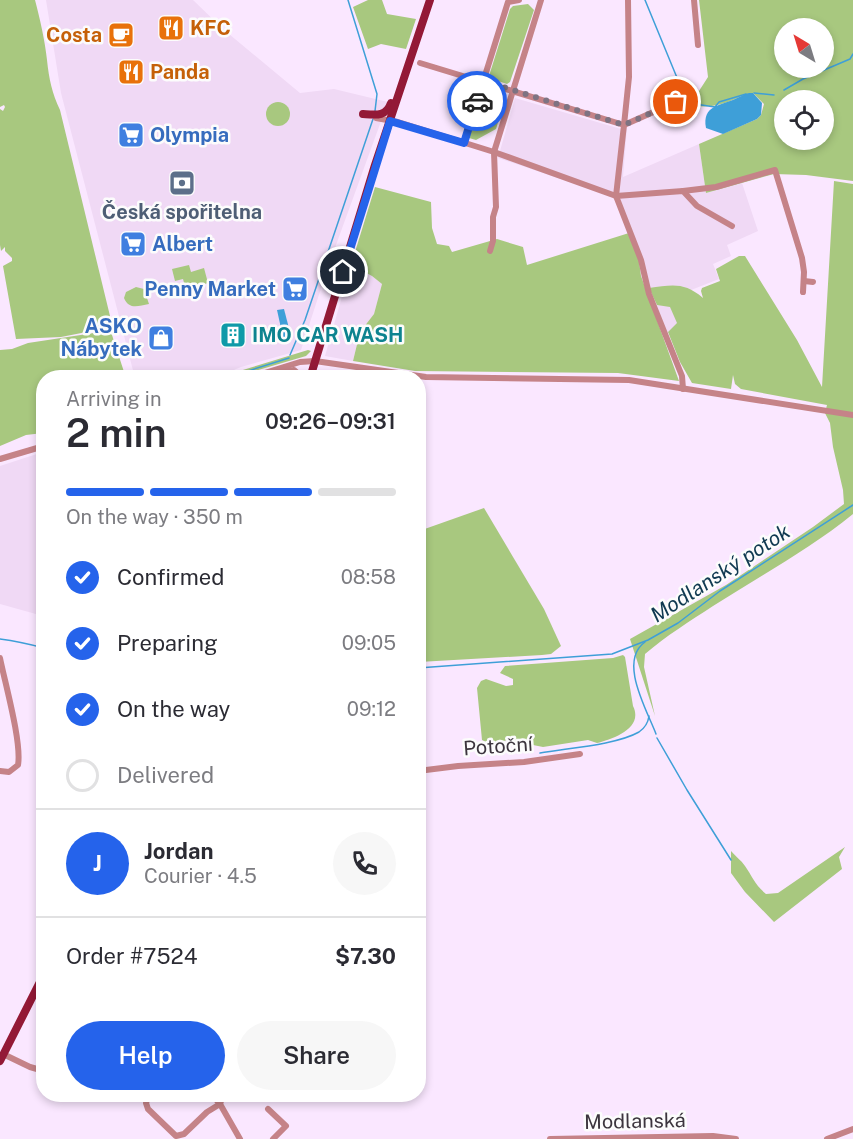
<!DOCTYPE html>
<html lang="en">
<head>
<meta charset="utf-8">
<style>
  body { margin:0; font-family:"Public Sans",sans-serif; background:#f7f7f7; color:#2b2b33; height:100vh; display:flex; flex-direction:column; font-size:22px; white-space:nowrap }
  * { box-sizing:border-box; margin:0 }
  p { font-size:20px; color:#7c7c81 }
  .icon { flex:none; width:33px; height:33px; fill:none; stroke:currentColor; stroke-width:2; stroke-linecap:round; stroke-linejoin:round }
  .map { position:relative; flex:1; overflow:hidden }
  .sheet { position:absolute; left:36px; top:370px; width:390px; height:732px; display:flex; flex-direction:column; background:#fff; border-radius:24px; box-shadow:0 3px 9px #0003 }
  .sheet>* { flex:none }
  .needle { width:39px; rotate:322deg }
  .controls { position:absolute; left:774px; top:18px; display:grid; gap:12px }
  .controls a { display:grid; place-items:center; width:60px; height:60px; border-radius:50%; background:#fff; box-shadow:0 3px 9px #0003; font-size:30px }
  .pin { position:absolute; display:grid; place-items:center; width:51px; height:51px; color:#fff; margin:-26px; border:3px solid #fff; border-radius:50%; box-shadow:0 2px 6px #0007 }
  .courier { position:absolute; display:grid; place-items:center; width:60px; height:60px; margin:-30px; border:4px solid #2563eb; border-radius:50%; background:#fff; color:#222; box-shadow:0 2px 8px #0007 }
  .head em { font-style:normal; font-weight:600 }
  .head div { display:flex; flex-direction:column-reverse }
  .head { display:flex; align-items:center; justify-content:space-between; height:102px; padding:0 30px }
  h1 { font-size:39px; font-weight:600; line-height:45px }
  .bar { display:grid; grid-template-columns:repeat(4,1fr); gap:9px 6px; align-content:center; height:72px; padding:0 30px }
  .bar i { height:8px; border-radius:4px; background:#e1e1e2 }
  .bar .selected { background:#2563eb }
  .bar p { grid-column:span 4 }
  .line { display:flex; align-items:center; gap:15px; padding:0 30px; border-top:2px solid #e1e1e2 }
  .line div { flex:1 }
  .round { display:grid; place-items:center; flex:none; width:63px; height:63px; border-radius:32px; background:#f7f7f7 }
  ol { padding:0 30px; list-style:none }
  li { display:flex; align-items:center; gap:18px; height:66px }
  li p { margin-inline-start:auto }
  li .icon { padding:6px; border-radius:50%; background:#2563eb; color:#fff; stroke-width:4 }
  li:last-child { color:#7c7c81 }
  li i { width:33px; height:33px; border:3px solid #e1e1e2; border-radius:50% }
  .primary-button { display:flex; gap:12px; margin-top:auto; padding:12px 30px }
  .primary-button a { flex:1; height:69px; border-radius:36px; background:#2563eb; color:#fff; font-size:24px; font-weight:600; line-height:69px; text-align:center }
  .primary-button a+a { background:#f7f7f7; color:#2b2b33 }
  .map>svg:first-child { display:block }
</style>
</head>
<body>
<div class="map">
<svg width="853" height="1139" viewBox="0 0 853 1139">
  <rect width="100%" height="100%" fill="#fae7ff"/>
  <g fill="#f0d9f5">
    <polygon points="46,0 193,0 223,29 300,93 334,89 388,102 328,267 301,350 241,367 215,378 135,378 61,93"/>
    <polygon points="515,98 621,129 627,127 623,177 699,144 706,193 742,183 758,231 727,245 731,256 713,264 719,279 686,292 697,319 662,336 641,276 639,261 616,200 612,196 498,158"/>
    <polygon points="351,265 372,276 382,284 374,314 360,332 353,361 325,356"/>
    <polygon points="43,452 44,452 43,616 0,604 0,466"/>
  </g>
  <g fill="#a8c87f" fill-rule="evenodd">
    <path d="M0,0H35C40,19 45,41 47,60C49,79 52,93 60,110L110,316V324L107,328L61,337L16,339L3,266L12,261V258L5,251V247L1,251L0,245V109L3,111L5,107L4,105L0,107Z"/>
    <polygon points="368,0 382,0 387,14 416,19 406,49 381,44 368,49 353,7"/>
    <path d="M699,0H853V181L806,175L774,174L706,193L699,144L757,119L761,115L764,104L753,93C745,94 742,96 735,99C718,107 701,109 683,103L699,91L708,77ZM784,28H824V68H784ZM784,100H824V140H784Z"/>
    <polygon points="528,4 534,10 510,82 507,84 492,79 489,76 510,9 513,6"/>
    <polygon points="490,87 505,92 506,96 496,129 476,140 469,138 485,90"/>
    <circle cx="278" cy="114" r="12"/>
    <path d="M834,181L853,184V514C810,549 760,576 713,606C690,621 666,636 645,654L644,667L655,716L630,639L726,585L813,527L844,504L843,490L833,447L830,423L825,413L827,405L741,389L735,384L733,375L731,389L692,383L680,362L668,332L677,323L670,307L657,305L649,288C673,285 684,282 703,298L701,291L702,288L720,281L716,269L739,256H745L797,340L822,387Z"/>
    <polygon points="375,187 431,202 432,228 437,244 449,246 452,252 497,239 523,247 527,265 629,233 639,261 641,276 679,381 618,373 415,371 353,361 360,332 374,314 382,284 372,276 351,265"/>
    <polygon points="189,265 191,272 204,268 208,283 186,290 183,279 175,281 172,269"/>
    <path d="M136,287L144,289L149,304C138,306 129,310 124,298L126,292Z"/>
    <polygon points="107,331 112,335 126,378 44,378 43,433 26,435 0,446 0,350 12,349 28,343"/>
    <polygon points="308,350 311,351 306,356 231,378 231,375 233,373"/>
    <polygon points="484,508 544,609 561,646 551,654 542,655 419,662 419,531"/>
    <path d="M623,655L625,657L633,706C644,728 613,739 597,743L588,740L543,747L508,740L490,744L482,740L477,688L481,681L486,679L506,686L513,685V679L500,673L505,666L613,658Z"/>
    <path d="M845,847L839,857L842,869L774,922L745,892L731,873V851C735,856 741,860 745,866C752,876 755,885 766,894L778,893Z"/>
  </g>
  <g fill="#3e9fd8">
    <path d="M749,93H753L762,103L761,115L757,119L723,134L706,128C702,105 720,106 735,99C740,97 744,94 749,93Z"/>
    <polygon points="284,309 292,340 284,342 277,310"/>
  </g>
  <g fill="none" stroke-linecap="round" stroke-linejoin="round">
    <g stroke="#3e9fd8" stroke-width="1.5">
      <polyline points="348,0 377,94 375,111"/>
      <polyline points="645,0 680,85 695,104 715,107 719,102 746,94"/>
      <polyline points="784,90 803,79 850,59 853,54"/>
      <polyline points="754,93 774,95"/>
      <polyline points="290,355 305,320 373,119"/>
      <polyline points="232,376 289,358"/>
      <path d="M0,639C15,641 29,644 44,648"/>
      <path d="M645,642C618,661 647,710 656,734"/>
      <polyline points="418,668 612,654 648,640 678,623 720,591 853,505"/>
      <polyline points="657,738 687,790 731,860"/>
      <path d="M540,753C568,748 616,745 639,732C645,728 648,723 649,716"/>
    </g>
    <g stroke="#c58388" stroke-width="6">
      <polyline points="628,0 629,77 624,125 676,102"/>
      <polyline points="694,0 698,45"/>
      <polyline points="420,63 624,125 616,196 641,260 649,294 682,376 683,389"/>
      <polyline points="376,118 398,122 494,152 616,196 683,191 697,206 732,226"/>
      <polyline points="464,143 508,2 519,0"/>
      <polyline points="683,191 716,187 775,170 802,258 804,272 803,292"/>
      <polyline points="490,251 493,241 493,217 496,207 494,152 541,0"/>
      <polyline points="804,281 813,282"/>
      <polyline points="283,372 294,370 303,378"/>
      <polyline points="249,378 300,362 315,361 426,377 629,380 853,415"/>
      <polyline points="0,459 44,446"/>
      <path d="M0,658C5,683 22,743 18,765L9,772L0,771"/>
      <polyline points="418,771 458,766 524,762 580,754"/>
      <polyline points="3,1054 30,1067 44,1071"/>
      <polyline points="149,1095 146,1103 148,1109 176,1136 184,1134 207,1112 220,1104 223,1095"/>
      <polyline points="212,1095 220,1104 240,1139"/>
      <polyline points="268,1109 286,1126 273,1139"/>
      <polyline points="550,1139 713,1136 736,1139"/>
      <polyline points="827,1139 853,1129"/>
    </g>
    <g stroke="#931936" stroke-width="8">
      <path d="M363,114C376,115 386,117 391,103"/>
      <polyline points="310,378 375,165 430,0"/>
      <polyline points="0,1061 44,974"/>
    </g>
  </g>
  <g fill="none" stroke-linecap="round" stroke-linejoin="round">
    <polyline stroke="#7e7382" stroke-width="6" stroke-dasharray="0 10.8" points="477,101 484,81 624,125 676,102"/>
    <polyline stroke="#2563eb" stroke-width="8" points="343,272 390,121 464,143 477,101"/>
  </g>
  <defs>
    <symbol id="restaurant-square" viewBox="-11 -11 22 22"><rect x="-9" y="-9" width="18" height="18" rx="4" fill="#e8710a" stroke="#fcfcfc"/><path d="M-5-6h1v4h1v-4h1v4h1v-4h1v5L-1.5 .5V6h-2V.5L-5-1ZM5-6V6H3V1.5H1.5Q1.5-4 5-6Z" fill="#fff"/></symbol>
    <symbol id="cafe-square" viewBox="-11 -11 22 22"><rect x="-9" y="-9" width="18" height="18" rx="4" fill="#e8710a" stroke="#fcfcfc"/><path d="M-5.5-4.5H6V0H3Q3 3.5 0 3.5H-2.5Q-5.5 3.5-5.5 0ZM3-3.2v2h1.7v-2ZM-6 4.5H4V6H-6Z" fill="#fff"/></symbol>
    <symbol id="supermarket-square" viewBox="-11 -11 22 22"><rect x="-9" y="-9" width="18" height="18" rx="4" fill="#3f7fe0" stroke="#fcfcfc"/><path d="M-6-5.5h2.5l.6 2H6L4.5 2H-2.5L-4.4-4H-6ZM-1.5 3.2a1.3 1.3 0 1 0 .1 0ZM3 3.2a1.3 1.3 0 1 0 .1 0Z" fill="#fff"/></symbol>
    <symbol id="bank-square" viewBox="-11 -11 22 22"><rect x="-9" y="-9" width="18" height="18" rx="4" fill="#5c6f8a" stroke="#fcfcfc"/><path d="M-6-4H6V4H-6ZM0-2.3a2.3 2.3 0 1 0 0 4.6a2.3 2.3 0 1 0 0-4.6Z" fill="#fff"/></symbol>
    <symbol id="building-square" viewBox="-11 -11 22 22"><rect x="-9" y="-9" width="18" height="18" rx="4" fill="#0f9aa8" stroke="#fcfcfc"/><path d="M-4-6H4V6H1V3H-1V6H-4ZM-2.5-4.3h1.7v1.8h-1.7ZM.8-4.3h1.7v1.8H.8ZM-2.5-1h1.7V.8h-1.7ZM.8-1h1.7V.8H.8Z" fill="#fff"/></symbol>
    <symbol id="shop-square" viewBox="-11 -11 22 22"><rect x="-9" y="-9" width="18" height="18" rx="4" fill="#3f7fe0" stroke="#fcfcfc"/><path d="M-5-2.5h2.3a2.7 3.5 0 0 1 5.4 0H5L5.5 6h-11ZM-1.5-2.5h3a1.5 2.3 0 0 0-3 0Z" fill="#fff"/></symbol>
  </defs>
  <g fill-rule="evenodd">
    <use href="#restaurant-square" x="156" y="13" width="30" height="30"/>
    <use href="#cafe-square" x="106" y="20" width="30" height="30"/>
    <use href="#restaurant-square" x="116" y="57" width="30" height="30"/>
    <use href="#supermarket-square" x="116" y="120" width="30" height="30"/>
    <use href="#bank-square" x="167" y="168" width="30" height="30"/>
    <use href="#supermarket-square" x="118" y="229" width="30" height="30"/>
    <use href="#supermarket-square" x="280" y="274" width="30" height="30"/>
    <use href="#building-square" x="218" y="320" width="30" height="30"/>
    <use href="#shop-square" x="146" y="323" width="30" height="30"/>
  </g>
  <g text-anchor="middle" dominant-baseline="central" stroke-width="5" stroke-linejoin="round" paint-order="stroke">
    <g font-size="20" font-weight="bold" fill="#c56008" stroke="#fcfcfc" text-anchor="start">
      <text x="190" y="28">KFC</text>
      <text x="102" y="35" text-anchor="end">Costa</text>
      <text x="150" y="72">Panda</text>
    </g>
    <g font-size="20" font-weight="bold" fill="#366cbe" stroke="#fcfcfc" text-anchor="start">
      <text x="150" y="135">Olympia</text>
      <text x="152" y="244">Albert</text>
      <text x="276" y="289" text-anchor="end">Penny Market</text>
      <text x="142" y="326" text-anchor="end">ASKO<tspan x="142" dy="23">Nábytek</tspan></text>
    </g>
    <g font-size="20" font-weight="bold" fill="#4e5e75" stroke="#fcfcfc">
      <text x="182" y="212">Česká spořitelna</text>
    </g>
    <g font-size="20" font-weight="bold" fill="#0d838f" stroke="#fcfcfc" text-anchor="start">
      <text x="252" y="335">IMO CAR WASH</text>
    </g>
    <g font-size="20" fill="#3c353e" stroke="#fcfcfc">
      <text transform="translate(498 746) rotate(-4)">Potoční</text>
      <text transform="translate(635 1121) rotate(-1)">Modlanská</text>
    </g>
    <g font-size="21" font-style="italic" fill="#103951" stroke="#fcfcfc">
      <text transform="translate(720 573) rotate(-33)">Modlanský potok</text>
    </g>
  </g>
</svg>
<div class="controls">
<a><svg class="needle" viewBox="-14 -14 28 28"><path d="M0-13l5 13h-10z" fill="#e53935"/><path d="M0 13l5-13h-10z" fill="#7c7c81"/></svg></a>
<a><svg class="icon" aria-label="locate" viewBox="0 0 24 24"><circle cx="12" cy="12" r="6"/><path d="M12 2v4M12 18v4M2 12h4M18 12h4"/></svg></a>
</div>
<div class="pin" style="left:676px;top:102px;background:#ea580c"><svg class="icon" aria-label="bag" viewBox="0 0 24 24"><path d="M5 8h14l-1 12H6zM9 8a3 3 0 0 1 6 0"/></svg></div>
<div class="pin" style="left:343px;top:272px;background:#1f2937"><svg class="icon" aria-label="home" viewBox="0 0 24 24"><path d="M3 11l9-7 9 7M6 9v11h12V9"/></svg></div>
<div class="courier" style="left:477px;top:101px"><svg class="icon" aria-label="car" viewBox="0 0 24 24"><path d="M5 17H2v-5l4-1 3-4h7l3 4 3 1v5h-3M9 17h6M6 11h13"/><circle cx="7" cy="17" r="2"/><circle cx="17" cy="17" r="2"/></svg></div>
<section class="sheet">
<div class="head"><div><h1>2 min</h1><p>Arriving in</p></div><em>09:26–09:31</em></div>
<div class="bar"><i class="selected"></i><i class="selected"></i><i class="selected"></i><i></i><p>On the way · 350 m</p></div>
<ol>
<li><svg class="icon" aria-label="check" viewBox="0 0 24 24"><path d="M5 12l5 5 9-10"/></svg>Confirmed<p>08:58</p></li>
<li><svg class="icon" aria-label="check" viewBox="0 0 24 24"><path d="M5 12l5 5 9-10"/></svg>Preparing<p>09:05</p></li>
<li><svg class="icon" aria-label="check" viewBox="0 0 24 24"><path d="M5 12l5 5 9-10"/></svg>On the way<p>09:12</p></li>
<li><i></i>Delivered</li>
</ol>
<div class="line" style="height:108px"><b class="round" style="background:#2563eb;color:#fff">J</b><div><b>Jordan</b><p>Courier · 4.5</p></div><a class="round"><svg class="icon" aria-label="phone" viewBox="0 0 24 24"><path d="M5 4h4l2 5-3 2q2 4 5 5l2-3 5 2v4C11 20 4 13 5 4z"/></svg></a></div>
<div class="line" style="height:78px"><div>Order #7524</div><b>$7.30</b></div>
<div class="primary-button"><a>Help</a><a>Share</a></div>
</section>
</div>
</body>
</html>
